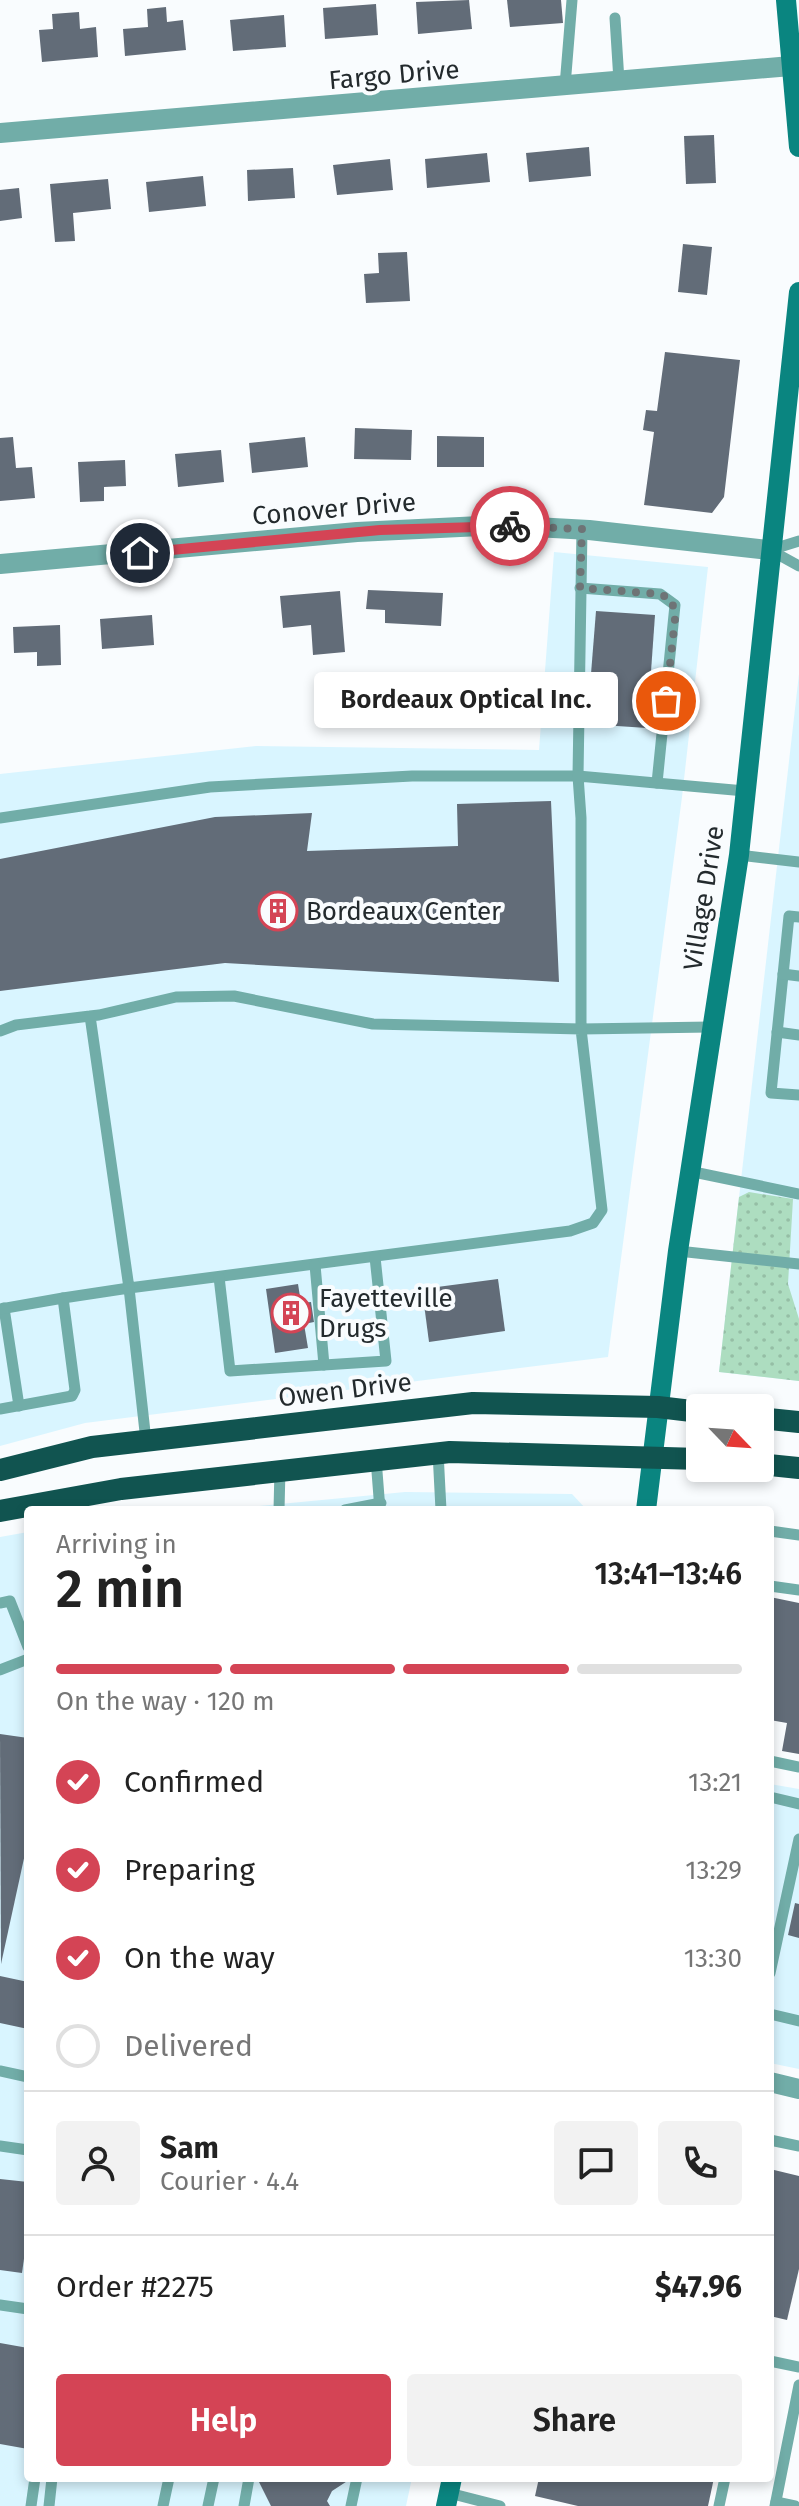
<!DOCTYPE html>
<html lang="en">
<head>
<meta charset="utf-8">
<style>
  body { margin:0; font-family:"Fira Sans",sans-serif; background:#f2f2f2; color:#222; height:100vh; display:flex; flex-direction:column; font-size:30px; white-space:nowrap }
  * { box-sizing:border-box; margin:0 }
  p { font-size:26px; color:#767676 }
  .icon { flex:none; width:44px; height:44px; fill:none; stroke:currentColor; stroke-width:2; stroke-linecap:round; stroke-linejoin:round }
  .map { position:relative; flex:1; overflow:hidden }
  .sheet { position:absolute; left:24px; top:1506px; width:750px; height:976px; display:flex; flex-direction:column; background:#fff; border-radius:8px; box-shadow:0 4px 12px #0003 }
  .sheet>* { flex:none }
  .needle { width:52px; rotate:115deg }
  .fabs { position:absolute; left:686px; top:1394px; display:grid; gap:16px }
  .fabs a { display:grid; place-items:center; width:88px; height:88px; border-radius:8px; background:#fff; box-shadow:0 4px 12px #0003; font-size:40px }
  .pin { position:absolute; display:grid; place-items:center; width:68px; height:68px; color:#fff; margin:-34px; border:4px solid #fff; border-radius:50%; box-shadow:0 2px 8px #0007 }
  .courier { position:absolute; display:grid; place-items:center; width:80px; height:80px; margin:-40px; border:6px solid #d44455; border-radius:50%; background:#fff; color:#222; box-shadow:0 2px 10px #0007 }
  .bubble { position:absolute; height:56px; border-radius:8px; background:#fff; box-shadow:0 4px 12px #0003; font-size:26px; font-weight:600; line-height:56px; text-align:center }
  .head em { font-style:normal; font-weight:600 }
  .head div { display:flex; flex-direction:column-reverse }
  .head { display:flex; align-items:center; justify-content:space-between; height:136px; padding:0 32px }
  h1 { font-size:52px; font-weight:600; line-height:60px }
  .bar { display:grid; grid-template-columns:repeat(4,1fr); gap:12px 8px; align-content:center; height:96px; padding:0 32px }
  .bar i { height:10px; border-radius:6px; background:#e0e0e0 }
  .bar .current { background:#d44455 }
  .bar p { grid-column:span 4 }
  .line { display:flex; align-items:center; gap:20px; padding:0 32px; border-top:2px solid #e0e0e0 }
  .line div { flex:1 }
  .round { display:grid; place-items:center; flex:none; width:84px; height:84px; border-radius:8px; background:#f2f2f2 }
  ol { padding:0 32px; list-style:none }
  li { display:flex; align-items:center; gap:24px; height:88px }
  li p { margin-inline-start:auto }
  li .icon { padding:8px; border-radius:50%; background:#d44455; color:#fff; stroke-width:4 }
  li:last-child { color:#767676 }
  li i { width:44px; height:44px; border:4px solid #e0e0e0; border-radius:50% }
  .primary-button { display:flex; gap:16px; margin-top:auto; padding:16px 32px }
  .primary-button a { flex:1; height:92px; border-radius:8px; background:#d44455; color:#fff; font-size:32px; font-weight:600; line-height:92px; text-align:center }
  .primary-button a+a { background:#f2f2f2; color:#222 }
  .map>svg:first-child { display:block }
</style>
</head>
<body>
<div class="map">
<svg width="799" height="2506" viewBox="0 0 799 2506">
  <defs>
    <pattern id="grass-dots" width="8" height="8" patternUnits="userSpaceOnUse" patternTransform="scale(2)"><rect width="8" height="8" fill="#adddc0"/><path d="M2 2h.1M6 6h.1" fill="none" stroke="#95bea5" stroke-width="1.8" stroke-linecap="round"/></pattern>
  </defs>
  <rect width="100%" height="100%" fill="#f9fcfe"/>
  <g fill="#d9f5ff">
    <polygon points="554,552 708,567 682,797 608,1357 85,1423 0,1446 0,774 256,746 539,750"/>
    <polygon points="799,674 799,1381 719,1372"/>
    <polygon points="405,1492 572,1494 587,1510 216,1510"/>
    <polygon points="28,1532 28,2478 412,2478 406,2506 0,2506 0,1537"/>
    <polygon points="770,1784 799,1789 799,2069 770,2063"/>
  </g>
  <polygon fill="url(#grass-dots)" points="749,1192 793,1199 788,1284 799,1319 799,1381 719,1372 739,1197"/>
  <g fill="#626c78">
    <polygon points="469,0 472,29 418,34 416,2"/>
    <polygon points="507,0 561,0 563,23 510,27"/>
    <polygon points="376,4 378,35 325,39 323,8"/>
    <polygon points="166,7 167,22 183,20 186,50 125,56 123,29 148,27 147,9"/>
    <polygon points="79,12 80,29 96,27 98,57 42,62 39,30 53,29 52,14"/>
    <polygon points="284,15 286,47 233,51 230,20"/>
    <polygon points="714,135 716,183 686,184 684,136"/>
    <polygon points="589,147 591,176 529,182 526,153"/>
    <polygon points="487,153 490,182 427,188 425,159"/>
    <polygon points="390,159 393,190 337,195 333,165"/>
    <polygon points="293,168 295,198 248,201 247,170"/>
    <polygon points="203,176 206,206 149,212 146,182"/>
    <polygon points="108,179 111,209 73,213 75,241 55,242 50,184"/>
    <polygon points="19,188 22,218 0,221 0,190"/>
    <polygon points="683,244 712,247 707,295 678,292"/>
    <polygon points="407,252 410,301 366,303 364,274 379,273 378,253"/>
    <polygon points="665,352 740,360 724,497 712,513 644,505 654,432 643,430 646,410 657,411"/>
    <polygon points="355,428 412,430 411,460 354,459"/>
    <polygon points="437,436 484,437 484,467 437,467"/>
    <polygon points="13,437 16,468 32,467 35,498 0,501 0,438"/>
    <polygon points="305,437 308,467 252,473 249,443"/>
    <polygon points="221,450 224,482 178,487 175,454"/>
    <polygon points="125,460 126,486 104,487 104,501 80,502 78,462"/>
    <polygon points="368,590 443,593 441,626 385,623 385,610 366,609"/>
    <polygon points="340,591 345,652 313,655 311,625 283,628 280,596"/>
    <polygon points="596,611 655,615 647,728 587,724"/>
    <polygon points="152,615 154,645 102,649 100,619"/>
    <polygon points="60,625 61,665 37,666 37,652 14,653 13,627"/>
    <polygon points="551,801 559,982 225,963 0,991 0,859 215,817 312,813 307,851 458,846 457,804"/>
    <polygon points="498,1279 505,1331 429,1342 422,1289"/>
    <polygon points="298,1284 301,1303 311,1302 314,1322 304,1324 308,1348 275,1353 266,1289"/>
    <polygon points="770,1597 799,1603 799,1754 782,1751 787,1723 770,1720"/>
    <polygon points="0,1734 28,1738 28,1840 1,1964"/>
    <polygon points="795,1903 799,1904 799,1938 788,1935"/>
    <polygon points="0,1976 28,1982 28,2029 0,2023"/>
    <polygon points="770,2169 799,2176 799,2269 787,2320 770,2316"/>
    <polygon points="0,2179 28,2182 28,2230 22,2273 0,2270"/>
    <polygon points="0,2343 28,2348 28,2449 0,2444"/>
    <polygon points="257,2478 352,2478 332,2491 327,2501 330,2506 271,2506"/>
    <polygon points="539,2478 714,2478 708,2506 578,2506 535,2496"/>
  </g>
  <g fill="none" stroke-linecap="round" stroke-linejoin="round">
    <g stroke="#71ada8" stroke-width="11">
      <polyline points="615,18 619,81"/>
      <polyline points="565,86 572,0"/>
      <polyline points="770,550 799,566"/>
      <polyline points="770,550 799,541"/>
      <polyline points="580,588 660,594 675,605 657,783"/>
      <polyline points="0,818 210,787 412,776 578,776 582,529"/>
      <polyline points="739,855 799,862"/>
      <polyline points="799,917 789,916 771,1093 799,1095"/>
      <polyline points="783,974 799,976"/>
      <polyline points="710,1027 581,1029 581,818 578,776 745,791"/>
      <polyline points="0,1031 16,1025 90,1016 99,1015 176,997 234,996 373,1024 581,1029 602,1210 593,1223 570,1231 129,1288 90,1016"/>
      <polyline points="777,1032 799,1035"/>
      <polyline points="689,1171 799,1194"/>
      <polyline points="678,1251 799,1264"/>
      <polyline points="315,1265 324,1365"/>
      <polyline points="219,1277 230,1371 386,1361 375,1257"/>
      <polyline points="4,1308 19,1406"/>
      <polyline points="0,1309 63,1298"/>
      <polyline points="0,1409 72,1396 75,1390 63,1298 129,1288 146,1441"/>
      <polyline points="438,1452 441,1510"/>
      <polyline points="376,1459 380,1510"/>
      <polyline points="279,1510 280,1469"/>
      <polyline points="345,1510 381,1503"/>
      <polyline points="770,1531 799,1535"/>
      <polyline points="770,1586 799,1590"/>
      <polyline points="0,1603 10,1601 28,1647"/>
      <polyline points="0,1670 28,1659"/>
      <polyline points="770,1761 799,1767"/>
      <polyline points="770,1797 799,1804"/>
      <polyline points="770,1973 799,1839"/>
      <polyline points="770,2014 799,2021"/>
      <polyline points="0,2071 28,2077"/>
      <polyline points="770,2140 799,2146"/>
      <polyline points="0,2146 28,2150"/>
      <polyline points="0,2305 28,2309"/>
      <polyline points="770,2361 799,2367"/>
      <polyline points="449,2493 500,2506"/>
      <polyline points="776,2502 795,2506"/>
      <polyline points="31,2506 35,2478"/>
      <polyline points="49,2506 52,2478"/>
      <polyline points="163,2506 169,2478"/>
      <polyline points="208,2506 214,2478"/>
      <polyline points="244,2506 249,2478"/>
      <polyline points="351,2506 357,2478"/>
      <polyline points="719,2506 725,2478"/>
      <polyline points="775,2506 799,2385"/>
    </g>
    <g stroke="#71ada8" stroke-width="20">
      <polyline points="0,133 791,66"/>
      <polyline points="0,564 357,532 501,525 589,530 769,550"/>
      <polyline points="770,2082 799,2089"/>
    </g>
    <g stroke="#0a8580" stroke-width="20">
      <polyline points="786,0 799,147"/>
      <polyline points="646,1510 678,1251 739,855 799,292"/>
      <polyline points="446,2506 452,2478"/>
    </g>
    <g stroke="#115450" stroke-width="22">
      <polyline points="760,1418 799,1422"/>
      <polyline points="760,1464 799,1468"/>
      <polyline points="0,1470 92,1447 473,1403 658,1407 700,1412"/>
      <polyline points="0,1511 121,1489 450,1452 700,1459"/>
    </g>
  </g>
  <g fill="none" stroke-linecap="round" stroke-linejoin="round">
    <polyline stroke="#6e7476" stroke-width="8" stroke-dasharray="0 14.4" points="510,526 582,529 580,588 660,594 672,600 675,619 666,701"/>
    <polyline stroke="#d44455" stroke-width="10" points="140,553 380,530 510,526"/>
  </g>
  <defs>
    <symbol id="building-ring" viewBox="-11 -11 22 22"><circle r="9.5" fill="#f9fcfe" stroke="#d44455" stroke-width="1.5"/><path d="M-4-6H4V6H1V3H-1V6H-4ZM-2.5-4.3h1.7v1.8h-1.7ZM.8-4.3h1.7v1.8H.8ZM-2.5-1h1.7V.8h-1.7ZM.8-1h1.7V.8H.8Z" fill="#d44455"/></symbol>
  </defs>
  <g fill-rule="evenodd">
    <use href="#building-ring" x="256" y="889" width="44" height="44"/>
    <use href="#building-ring" x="269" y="1291" width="44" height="44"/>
  </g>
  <g text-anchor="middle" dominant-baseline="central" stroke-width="8" stroke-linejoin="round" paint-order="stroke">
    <g font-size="26" fill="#232a2d" stroke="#f9fcfe">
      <text transform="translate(394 75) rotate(-5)">Fargo Drive</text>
      <text transform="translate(334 509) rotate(-5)">Conover Drive</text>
      <text transform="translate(704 898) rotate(-81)">Village Drive</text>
      <text transform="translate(345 1390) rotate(-7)">Owen Drive</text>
    </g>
    <g font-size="26" fill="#232a2d" stroke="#f9fcfe" text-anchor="start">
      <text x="306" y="911">Bordeaux Center</text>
      <text x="319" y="1298">Fayetteville<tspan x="319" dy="30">Drugs</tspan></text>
    </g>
  </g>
</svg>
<div class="fabs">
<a><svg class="needle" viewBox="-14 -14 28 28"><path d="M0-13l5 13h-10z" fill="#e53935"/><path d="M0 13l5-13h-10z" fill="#767676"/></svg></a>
</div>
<div class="pin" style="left:666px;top:701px;background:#ea580c"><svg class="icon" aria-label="bag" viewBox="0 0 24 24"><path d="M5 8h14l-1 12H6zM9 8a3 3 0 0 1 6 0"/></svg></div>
<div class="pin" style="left:140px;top:553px;background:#1f2937"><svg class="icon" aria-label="home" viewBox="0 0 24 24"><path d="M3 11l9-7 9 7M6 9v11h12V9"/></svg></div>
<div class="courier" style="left:510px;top:526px"><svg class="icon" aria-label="bike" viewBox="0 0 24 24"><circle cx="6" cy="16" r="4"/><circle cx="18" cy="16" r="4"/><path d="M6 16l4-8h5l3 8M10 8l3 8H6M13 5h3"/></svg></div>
<div class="bubble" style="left:314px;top:672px;width:304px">Bordeaux Optical Inc.</div>
<section class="sheet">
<div class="head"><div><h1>2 min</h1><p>Arriving in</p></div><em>13:41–13:46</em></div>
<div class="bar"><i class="current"></i><i class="current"></i><i class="current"></i><i></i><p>On the way · 120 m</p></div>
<ol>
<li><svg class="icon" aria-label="check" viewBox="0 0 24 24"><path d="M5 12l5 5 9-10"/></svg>Confirmed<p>13:21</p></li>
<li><svg class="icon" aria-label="check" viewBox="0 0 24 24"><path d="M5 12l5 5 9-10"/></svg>Preparing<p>13:29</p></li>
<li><svg class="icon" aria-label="check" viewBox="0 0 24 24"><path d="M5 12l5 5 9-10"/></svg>On the way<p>13:30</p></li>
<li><i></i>Delivered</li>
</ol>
<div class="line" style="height:144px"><a class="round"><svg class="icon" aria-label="person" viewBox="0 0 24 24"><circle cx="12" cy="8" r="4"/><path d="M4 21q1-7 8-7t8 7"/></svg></a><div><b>Sam</b><p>Courier · 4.4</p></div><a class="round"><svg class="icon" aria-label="chat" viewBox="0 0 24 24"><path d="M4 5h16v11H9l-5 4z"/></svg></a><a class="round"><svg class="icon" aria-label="phone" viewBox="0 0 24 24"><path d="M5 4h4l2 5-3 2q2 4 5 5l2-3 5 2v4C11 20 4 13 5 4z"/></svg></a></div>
<div class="line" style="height:104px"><div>Order #2275</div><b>$47.96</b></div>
<div class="primary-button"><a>Help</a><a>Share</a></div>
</section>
</div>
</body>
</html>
